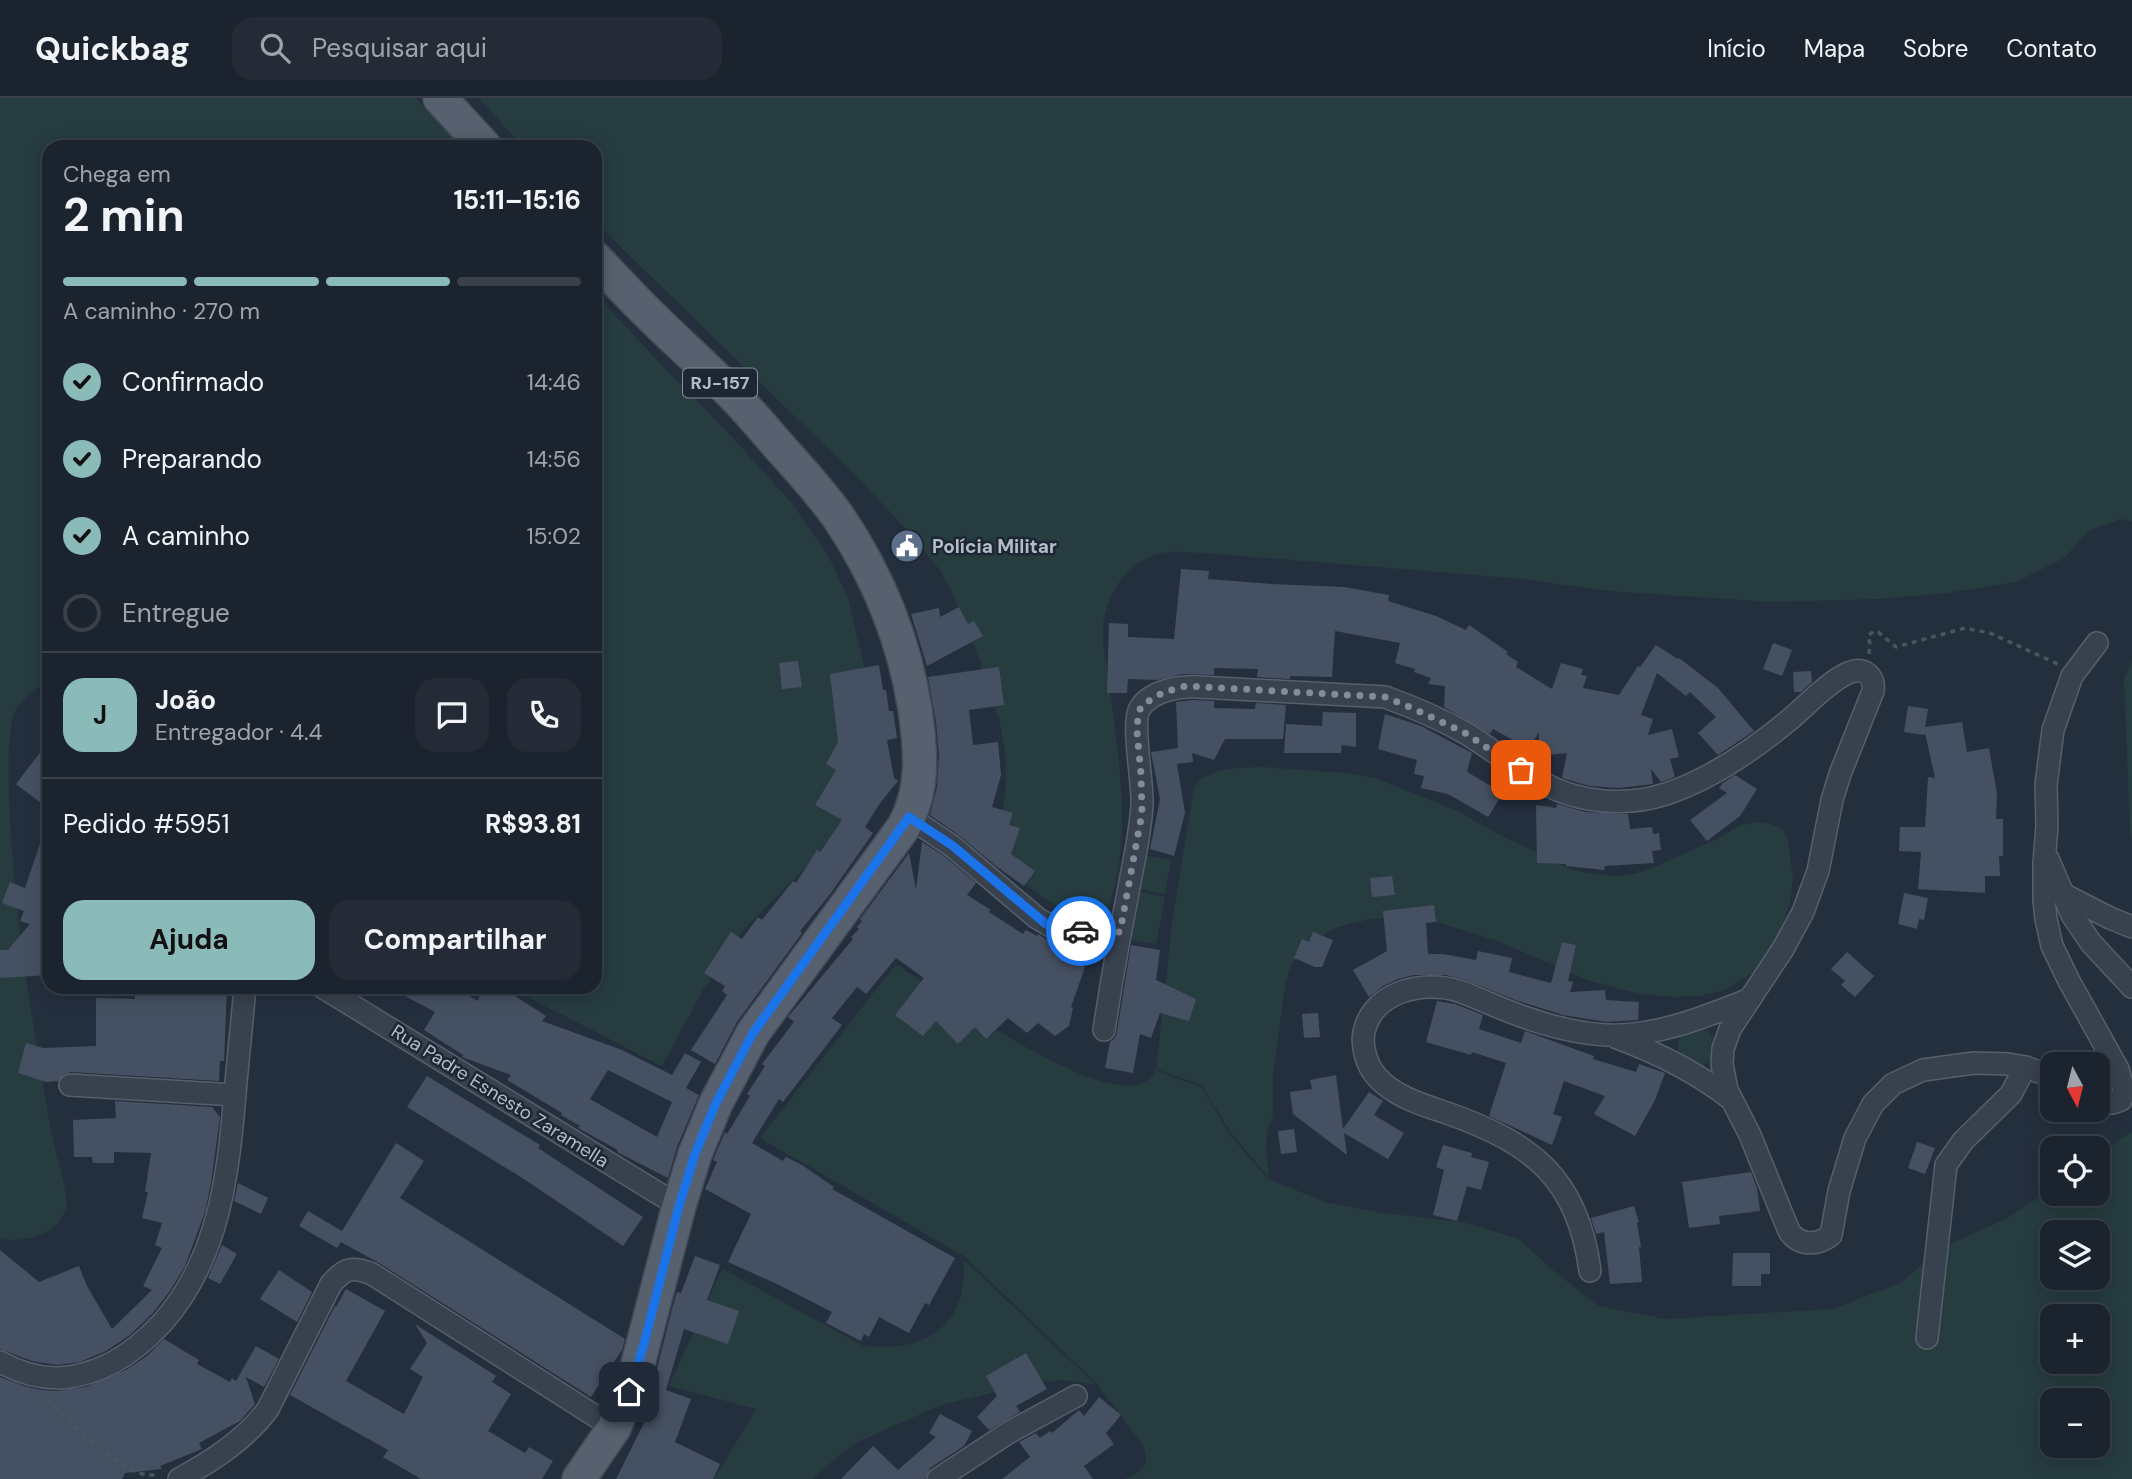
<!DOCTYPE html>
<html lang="pt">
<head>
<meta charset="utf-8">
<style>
  body { margin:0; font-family:"DM Sans",sans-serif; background:#242b36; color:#f1f3f6; height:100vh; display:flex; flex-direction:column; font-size:26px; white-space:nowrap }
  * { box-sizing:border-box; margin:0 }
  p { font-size:23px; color:#a0a4aa }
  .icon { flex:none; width:38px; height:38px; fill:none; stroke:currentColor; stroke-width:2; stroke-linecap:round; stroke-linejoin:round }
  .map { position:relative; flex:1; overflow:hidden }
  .panel { position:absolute; left:42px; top:42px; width:560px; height:854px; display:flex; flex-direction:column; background:#1b232e; border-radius:21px; box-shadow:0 4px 18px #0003,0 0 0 2px #39404a }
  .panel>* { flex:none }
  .needle { width:46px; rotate:173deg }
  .fabs { position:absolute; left:2040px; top:954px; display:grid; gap:14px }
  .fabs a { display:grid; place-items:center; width:70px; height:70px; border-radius:14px; background:#1b232e; box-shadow:0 4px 18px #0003,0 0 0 2px #39404a; font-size:35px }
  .pin { position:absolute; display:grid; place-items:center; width:60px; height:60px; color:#fff; margin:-30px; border-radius:14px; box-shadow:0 4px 10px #0006 }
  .courier { position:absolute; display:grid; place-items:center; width:70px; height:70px; margin:-35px; border:5px solid #1a73e8; border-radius:50%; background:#fff; color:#222; box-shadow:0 2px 9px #0007 }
  .headline em { font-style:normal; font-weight:700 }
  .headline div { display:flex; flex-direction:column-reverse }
  .headline { display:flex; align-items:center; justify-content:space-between; height:119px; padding:0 21px }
  h1 { font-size:46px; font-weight:700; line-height:52px }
  .bar { display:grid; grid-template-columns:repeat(4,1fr); gap:10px 7px; align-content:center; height:84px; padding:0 21px }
  .bar i { height:9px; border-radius:5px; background:#39404a }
  .bar .selected { background:#8bbbb9 }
  .bar p { grid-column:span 4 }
  .line { display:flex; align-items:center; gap:18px; padding:0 21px; border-top:2px solid #39404a }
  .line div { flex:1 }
  .round { display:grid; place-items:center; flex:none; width:74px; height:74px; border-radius:21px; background:#242b36 }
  ol { padding:0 21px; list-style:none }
  li { display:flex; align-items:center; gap:21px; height:77px }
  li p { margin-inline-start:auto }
  li .icon { padding:7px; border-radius:50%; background:#8bbbb9; color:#111; stroke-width:4 }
  li:last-child { color:#a0a4aa }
  li i { width:38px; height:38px; border:4px solid #39404a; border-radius:50% }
  .primary-button { display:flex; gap:14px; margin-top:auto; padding:14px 21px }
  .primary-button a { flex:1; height:80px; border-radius:21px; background:#8bbbb9; color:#111; font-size:28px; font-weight:700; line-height:80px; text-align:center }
  .primary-button a+a { background:#242b36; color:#f1f3f6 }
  header { display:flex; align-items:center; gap:42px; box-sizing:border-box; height:98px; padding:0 35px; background:#1b232e; border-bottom:2px solid #39404a }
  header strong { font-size:33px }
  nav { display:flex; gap:38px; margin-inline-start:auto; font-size:24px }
  .search { width:490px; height:63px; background:#242b36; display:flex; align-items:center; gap:18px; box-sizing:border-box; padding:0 24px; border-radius:21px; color:#a0a4aa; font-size:26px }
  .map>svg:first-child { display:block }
</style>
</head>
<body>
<header>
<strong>Quickbag</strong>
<div class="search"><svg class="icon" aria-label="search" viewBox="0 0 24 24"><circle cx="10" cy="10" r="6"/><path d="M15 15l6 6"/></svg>Pesquisar aqui</div>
<nav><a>Início</a><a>Mapa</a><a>Sobre</a><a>Contato</a></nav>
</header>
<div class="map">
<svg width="2132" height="1381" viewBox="0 0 2132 1381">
  <rect width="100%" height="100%" fill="#242f3e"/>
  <g fill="#263c3f" fill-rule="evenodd">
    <path d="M0,0H416L461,49H49V584C34,592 17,603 13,620C6,646 9,694 10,721C15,824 33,926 50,1028C55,1054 64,1079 67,1106C63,1136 26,1145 0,1141Z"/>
    <path d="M479,0H2132V423L2121,421L2090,432L2064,460L2016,484L1940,496L1879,501L1770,504L1697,499L1609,493L1522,481L1206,455C1194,455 1181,453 1169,454C1139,456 1113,484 1106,512C1098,537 1107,565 1110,591C1119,666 1135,751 1103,822C1064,816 1041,800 1012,776L1002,718L1006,686L1005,654L1000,625L981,566L956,503L940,472L895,419L849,371L595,124V49H523Z"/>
    <polygon points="595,195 654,259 731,338 791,404 828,457 848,500 872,602 844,722 806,769 743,832 703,892 662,968 508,889 595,889"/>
    <polygon points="2132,564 2132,741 2130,734 2124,580"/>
    <path d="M1263,669L1347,675L1375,680L1458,713L1500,737L1573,772L1594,776L1616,778L1635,776L1650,771L1719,740L1740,727L1759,724L1770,726L1783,732L1788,742L1793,781L1790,804L1782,828L1771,851L1757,872L1725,892L1699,898L1674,899L1641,896L1613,889L1587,882L1498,843L1440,825L1395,820L1370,821L1338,829L1327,835L1304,850L1291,868L1285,888L1273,977V1016L1267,1034L1266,1049L1269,1080L1232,1036L1201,987L1156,971L1173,819L1194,689C1208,668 1240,670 1263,669Z"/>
    <polygon points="1145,757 1171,762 1165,796 1139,791"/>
    <polygon points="1139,794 1165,799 1156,846 1130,842"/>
    <path d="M896,866C929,887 1131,1036 1155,972L1201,989L1231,1038L1268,1081L1325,1104L1382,1115L1463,1124L1519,1141L1555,1174L1599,1208L1665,1221L1832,1211L1901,1185L1940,1150L2006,1121L2053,1089V1096H2098V1057L2132,1033V1381H1125C1143,1373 1152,1366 1142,1346L1097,1286L964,1158L760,1040ZM2053,1134H2098V1180H2053ZM2053,1218H2098V1264H2053ZM2053,1302H2098V1348H2053Z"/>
    <circle cx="1697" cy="949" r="19"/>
    <path d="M963,1161L1096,1287L1063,1282L1037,1284L941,1307L858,1344L837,1359L813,1381H714L756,1311L669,1288L722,1171L864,1248C925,1256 970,1226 963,1161Z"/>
  </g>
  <g fill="#455162" fill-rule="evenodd">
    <polygon points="1181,471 1209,473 1208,481 1272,486 1344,489 1389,497 1388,503 1436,518 1466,532 1469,527 1508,554 1506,556 1518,564 1516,569 1552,591 1561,565 1583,571 1581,577 1587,578 1583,590 1619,597 1638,568 1640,569 1656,547 1678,561 1679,560 1718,590 1754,633 1718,657 1698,635 1716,619 1690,594 1686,598 1657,575 1641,617 1653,621 1648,637 1672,631 1679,659 1670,661 1675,679 1661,684 1651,671 1653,686 1619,690 1590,688 1562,680 1567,655 1538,658 1539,634 1529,651 1493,631 1490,636 1444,609 1445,588 1428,586 1431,580 1414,574 1415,571 1395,565 1400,545 1335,533 1332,579 1290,578 1290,581 1257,579 1258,571 1214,570 1214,577 1183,576 1157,582 1128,581 1127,595 1107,595 1109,525 1128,526 1128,539 1174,541"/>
    <polygon points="959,509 968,526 974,523 983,538 927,568 911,516 939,510 940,519"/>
    <polygon points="1773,545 1792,552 1782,578 1763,571"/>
    <polygon points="798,563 802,589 782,591 779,565"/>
    <polygon points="879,567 883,592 886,592 889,613 893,613 897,640 887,642 894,680 898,683 880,705 865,729 873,735 828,799 800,833 802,835 737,924 715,966 691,952 727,897 722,893 725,888 704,875 731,834 742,841 758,819 762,822 793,783 796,785 817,752 820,754 842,722 815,707 836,672 826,666 838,644 830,576"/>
    <polygon points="999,569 1004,607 969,612 973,647 998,644 1001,677 992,709 1013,715 1009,727 1020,730 1011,756 1035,773 1024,788 996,768 960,738 930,717 937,689 939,657 936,624 928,579"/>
    <polygon points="1811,573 1812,584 1801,594 1794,594 1793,574"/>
    <polygon points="1192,602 1214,603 1214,610 1255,611 1256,605 1286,607 1283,641 1225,641 1214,662 1192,655 1193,664 1177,666 1185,715 1174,758 1150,751 1160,701 1151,654 1178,650 1176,604"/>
    <polygon points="1908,608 1928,611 1925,629 1962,624 1967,654 1989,650 1997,696 1996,721 2003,721 2003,758 1999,758 2000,778 1985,778 1985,795 1918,791 1921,754 1899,753 1900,729 1925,729 1928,679 1935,680 1925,635 1924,637 1904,634"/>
    <polygon points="1323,614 1356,615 1356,649 1342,647 1341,655 1284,655 1286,626 1322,628"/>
    <polygon points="1385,616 1421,628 1472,655 1467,674 1503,695 1488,719 1448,696 1421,690 1424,678 1414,676 1417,662 1378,651"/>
    <polygon points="49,643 49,711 16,686"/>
    <polygon points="1735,677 1757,691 1740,718 1707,743 1690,722 1727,695 1719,690 1723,685"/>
    <polygon points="1557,706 1585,714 1628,716 1630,731 1652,729 1653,736 1659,735 1661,752 1652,753 1654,765 1605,768 1604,772 1566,768 1566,766 1537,765 1536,707 1556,710"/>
    <polygon points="46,728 49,728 49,877 0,880 0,852 8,852 30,826 20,823 24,813 2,805 10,784 25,790"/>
    <polygon points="922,744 944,758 976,785 967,797 991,812 989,814 1023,836 1026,832 1037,838 1038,836 1048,842 1071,847 1080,852 1072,864 1085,869 1071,909 1073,910 1069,928 1055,938 1038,925 1027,935 1008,920 986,941 975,929 958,946 936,923 923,938 895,917 924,880 896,860 866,896 857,889 832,920 842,927 783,1004 779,1001 752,1045 783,1063 786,1059 802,1067 834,1089 832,1091 955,1160 929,1207 925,1205 909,1235 879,1219 869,1239 864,1236 861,1243 826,1225 832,1214 777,1186 728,1164 751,1116 705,1091 717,1064 713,1062 725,1034 727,1036 750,998 747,996 765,968 762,966 794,924 788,919 853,841 851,839 859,831 857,829 862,823 860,821 909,755 916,791"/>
    <polygon points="1392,778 1395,797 1372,799 1370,780"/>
    <polygon points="1904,795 1928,800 1924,822 1919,821 1917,831 1898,826"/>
    <polygon points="1434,807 1436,824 1426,825 1428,856 1443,856 1476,862 1478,853 1512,860 1509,874 1551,885 1562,844 1576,847 1568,883 1573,884 1570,894 1605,892 1606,902 1639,904 1638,922 1607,924 1563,917 1518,903 1463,881 1446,877 1414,877 1398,881 1383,888 1369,899 1353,872 1387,853 1383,813"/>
    <polygon points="1313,834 1333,842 1322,869 1315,869 1294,860 1302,841 1309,844"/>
    <polygon points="1131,847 1160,852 1156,882 1196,901 1189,923 1160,915 1151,940 1140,936 1133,975 1105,970 1110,944 1115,940 1117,934"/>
    <polygon points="1847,854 1874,878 1855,899 1841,887 1845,883 1831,871"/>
    <polygon points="143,889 227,889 224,963 220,963 219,983 71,974 64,976 58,983 46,984 18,975 26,945 43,950 96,948 96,900 135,901 135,898 142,898"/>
    <path d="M388,889H453L478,903L482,889H501L546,918L542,923L622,952L672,977L685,955L701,964L686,990L699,997L677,1049L668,1080L617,1054L618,1052L578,1030L580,1028L561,1017L562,1015L507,982L511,977L462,959L463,957L424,932L435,914ZM608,972L672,1004L657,1039L590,1001Z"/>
    <polygon points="1437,903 1455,906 1483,917 1479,931 1521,945 1525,933 1594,958 1593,961 1636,974 1639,966 1665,975 1655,1002 1635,1038 1594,1016 1605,998 1564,983 1553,1016 1562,1019 1552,1047 1489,1018 1506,965 1472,954 1471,957 1426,944"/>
    <polygon points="1318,915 1320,939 1304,940 1302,916"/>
    <polygon points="1336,977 1343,1031 1369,994 1383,1003 1374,1017 1404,1035 1388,1061 1344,1035 1347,1057 1293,1016 1290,994 1312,991 1310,982"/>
    <polygon points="427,978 540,1047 538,1050 643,1119 623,1148 524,1081 407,1009"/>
    <polygon points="115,1003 212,1009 220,1019 211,1085 205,1114 185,1168 170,1193 152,1216 130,1237 106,1253 80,1264 56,1267 32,1263 0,1251 0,1152 39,1184 79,1168 87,1188 112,1231 152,1192 143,1188 162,1150 155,1147 162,1125 142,1120 148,1094 145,1094 151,1055 114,1054 114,1065 93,1065 92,1059 74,1059 73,1022 116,1020"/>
    <polygon points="1294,1031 1297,1054 1281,1056 1278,1033"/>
    <polygon points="1917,1044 1935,1050 1925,1076 1908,1070"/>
    <polygon points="396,1045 424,1063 400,1100 625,1241 622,1252 591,1299 379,1165 341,1144 337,1150 299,1128 308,1113 342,1133"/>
    <polygon points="1443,1047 1472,1055 1471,1059 1489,1064 1481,1092 1467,1088 1457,1123 1433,1117 1444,1072 1436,1069"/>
    <polygon points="1751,1074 1757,1090 1760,1113 1719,1118 1720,1126 1689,1130 1682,1084"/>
    <polygon points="238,1085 268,1100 261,1116 234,1103"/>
    <polygon points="1634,1108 1639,1124 1637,1125 1641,1149 1639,1149 1642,1184 1610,1186 1604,1134 1596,1136 1591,1120"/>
    <polygon points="222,1147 237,1156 220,1186 208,1180"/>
    <polygon points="1733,1155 1770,1155 1770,1176 1761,1176 1761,1188 1732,1188"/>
    <polygon points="695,1158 720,1167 707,1202 739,1213 728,1246 684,1231 666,1292 663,1291 691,1301 675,1344 720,1366 713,1381 616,1381 644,1325 639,1323 653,1286 672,1211 677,1194 681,1195"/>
    <polygon points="279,1172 312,1194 297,1224 260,1201"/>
    <polygon points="346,1191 385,1213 346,1283 404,1316 423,1279 410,1271 427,1245 415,1226 496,1278 492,1284 511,1296 488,1333 525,1355 529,1349 553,1363 542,1381 421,1381 383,1359 388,1352 290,1297 335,1208 336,1209"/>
    <polygon points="164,1241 199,1262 197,1266 230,1284 232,1280 236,1283 256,1248 279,1261 264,1289 246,1279 255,1306 240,1323 199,1345 202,1351 160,1368 162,1371 125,1375 122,1381 0,1381 0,1279 24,1288 41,1292 56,1293 86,1289 126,1272 147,1258"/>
    <polygon points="1026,1255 1047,1291 1016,1308 1020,1314 989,1332 977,1319 997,1298 986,1278"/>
    <polygon points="1099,1299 1121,1317 1106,1335 1114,1346 1084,1368 1093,1381 1002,1381 1030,1359 1019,1344 1036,1335 1040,1340 1050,1333 1052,1335 1079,1312 1084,1318"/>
    <polygon points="940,1316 972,1333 964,1348 930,1370 925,1381 841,1381 873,1348 898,1372 936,1339 929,1335"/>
  </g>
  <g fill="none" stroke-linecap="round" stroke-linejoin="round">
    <defs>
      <g id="minor">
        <polyline points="2097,545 2072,578 2053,632 2046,687 2047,728 2044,765 2044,802 2046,821 2052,848 2069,883 2118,971 2124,993 2121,1002 2112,1005 2098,1002"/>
        <polyline points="909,719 952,748 1037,820 1054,830 1073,834 1120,834"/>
        <polyline points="2048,761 2072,817 2091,845 2132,889"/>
        <polyline points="2061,795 2110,820 2132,829"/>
        <polyline points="322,889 679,1108"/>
        <path d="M1104,932C1111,886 1119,840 1128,795C1133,765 1141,735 1142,705C1143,685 1131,623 1140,610C1152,592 1180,588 1199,589L1385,599C1413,609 1441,621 1467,636C1493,652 1516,671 1543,685C1579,705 1626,709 1666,696C1711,681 1753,652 1788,623C1805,609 1832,580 1851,574C1865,569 1875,579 1873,593L1840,676L1832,702L1818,773L1803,814L1783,851L1730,931L1723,951L1722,966L1727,992L1750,1037L1789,1133C1799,1148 1817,1148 1831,1137L1839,1093L1855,1040L1873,1006L1893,986L1923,972L1974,965L2008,966L2025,969L2053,979"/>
        <path d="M1617,940C1658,955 1696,974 1731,1001"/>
        <polyline points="70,987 235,997"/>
        <path d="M1590,1173C1578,1080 1532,1045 1447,1015C1423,1007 1395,999 1377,979C1367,968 1361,949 1364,934C1373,893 1423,882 1459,893C1468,896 1476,900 1484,903C1522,920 1565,935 1607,937C1656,939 1705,919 1750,901"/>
        <polyline points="1927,1240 1946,1067 1963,1043 2011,996 2025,969"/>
        <path d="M0,1264C39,1285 72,1285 112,1265C131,1255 147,1241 162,1225C219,1161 228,1078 235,996C238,960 242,925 245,889"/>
        <path d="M179,1381C212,1363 245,1342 268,1311L331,1186C345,1170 352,1168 372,1176L614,1330"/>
        <polyline points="938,1381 1008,1335 1076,1298"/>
      </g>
      <g id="primary">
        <polyline points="440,0 485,49"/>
        <path d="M579,1381L614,1330L634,1281L679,1108L695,1056L716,1005L753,935L903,730C925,692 921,653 915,611C904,542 878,478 839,420C823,397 803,375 784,354C769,337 754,319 738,302C710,273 679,246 650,217C631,199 613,179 595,160"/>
      </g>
    </defs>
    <use href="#minor" stroke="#565f6c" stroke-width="24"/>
    <use href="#primary" stroke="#414a57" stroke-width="36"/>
    <g stroke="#44595c" stroke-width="3.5" stroke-dasharray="5 5" stroke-linecap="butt">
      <polyline points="1869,556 1870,546 1868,538 1874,533 1878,534 1896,549 1965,530 1990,535 2058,566"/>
      <path d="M46,1301C67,1321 111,1364 137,1374C144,1377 151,1377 159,1377"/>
    </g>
    <use href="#minor" stroke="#38414e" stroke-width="21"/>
    <use href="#primary" stroke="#56606e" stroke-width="33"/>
  </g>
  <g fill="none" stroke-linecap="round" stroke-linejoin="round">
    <polyline stroke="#828b98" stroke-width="7" stroke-dasharray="0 12.6" points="1081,833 1120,834 1142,715 1141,676 1137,634 1138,616 1141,609 1147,604 1164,594 1186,588 1385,599 1412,610 1465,635 1521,672"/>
    <polyline stroke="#1a73e8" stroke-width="9" points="629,1294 644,1246 679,1108 695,1056 716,1005 753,935 909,719 953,748 1046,826 1061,833 1081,833"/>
  </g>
  <defs>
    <symbol id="civic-disc" viewBox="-11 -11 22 22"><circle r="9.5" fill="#5c6f8a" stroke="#1d2633"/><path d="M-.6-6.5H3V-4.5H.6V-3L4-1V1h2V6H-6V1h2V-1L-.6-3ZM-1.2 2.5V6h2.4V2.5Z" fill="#fff"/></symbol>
  </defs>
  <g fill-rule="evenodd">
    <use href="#civic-disc" x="888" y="429" width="38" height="38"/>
  </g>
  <g text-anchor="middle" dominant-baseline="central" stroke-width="5" stroke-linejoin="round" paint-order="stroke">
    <rect fill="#1d2633" stroke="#878f9c" stroke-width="2" x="683" y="270.5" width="74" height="29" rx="5"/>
    <g font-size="18" font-weight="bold" fill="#b4bcc9">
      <text x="720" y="285">RJ-157</text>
    </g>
    <g font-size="19" font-weight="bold" fill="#b4bcc9" stroke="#1d2633" text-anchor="start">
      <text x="932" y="448">Polícia Militar</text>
    </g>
    <g font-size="19" fill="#b4bcc9" stroke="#1d2633">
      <text transform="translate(500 998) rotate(32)">Rua Padre Esnesto Zaramella</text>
    </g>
  </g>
</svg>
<div class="fabs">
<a><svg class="needle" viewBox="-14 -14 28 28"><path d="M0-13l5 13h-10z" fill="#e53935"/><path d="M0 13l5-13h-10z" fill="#a0a4aa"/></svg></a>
<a><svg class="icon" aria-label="locate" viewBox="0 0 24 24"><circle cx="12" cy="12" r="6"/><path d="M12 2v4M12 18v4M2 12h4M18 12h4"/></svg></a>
<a><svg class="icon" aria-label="layers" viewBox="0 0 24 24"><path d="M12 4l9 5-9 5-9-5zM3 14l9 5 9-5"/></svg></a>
<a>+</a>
<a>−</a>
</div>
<div class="pin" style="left:1521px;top:672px;background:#ea580c"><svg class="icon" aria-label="bag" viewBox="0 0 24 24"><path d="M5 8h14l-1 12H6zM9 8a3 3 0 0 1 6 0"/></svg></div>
<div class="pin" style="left:629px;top:1294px;background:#1f2937"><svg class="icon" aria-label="home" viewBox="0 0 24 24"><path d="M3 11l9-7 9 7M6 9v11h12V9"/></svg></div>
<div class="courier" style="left:1081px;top:833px"><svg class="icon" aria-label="car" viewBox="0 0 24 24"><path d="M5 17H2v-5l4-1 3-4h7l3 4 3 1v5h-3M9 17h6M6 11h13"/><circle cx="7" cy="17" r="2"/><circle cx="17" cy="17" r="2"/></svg></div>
<section class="panel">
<div class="headline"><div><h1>2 min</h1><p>Chega em</p></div><em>15:11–15:16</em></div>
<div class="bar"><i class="selected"></i><i class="selected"></i><i class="selected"></i><i></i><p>A caminho · 270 m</p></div>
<ol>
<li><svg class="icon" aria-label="check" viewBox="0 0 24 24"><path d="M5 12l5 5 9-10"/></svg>Confirmado<p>14:46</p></li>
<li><svg class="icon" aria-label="check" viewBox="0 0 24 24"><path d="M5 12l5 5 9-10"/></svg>Preparando<p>14:56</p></li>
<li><svg class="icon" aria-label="check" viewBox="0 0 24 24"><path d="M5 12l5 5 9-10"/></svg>A caminho<p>15:02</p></li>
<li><i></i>Entregue</li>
</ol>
<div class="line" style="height:126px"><b class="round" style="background:#8bbbb9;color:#111">J</b><div><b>João</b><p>Entregador · 4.4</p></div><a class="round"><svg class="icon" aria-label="chat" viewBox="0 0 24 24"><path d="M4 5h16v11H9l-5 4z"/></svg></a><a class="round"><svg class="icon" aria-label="phone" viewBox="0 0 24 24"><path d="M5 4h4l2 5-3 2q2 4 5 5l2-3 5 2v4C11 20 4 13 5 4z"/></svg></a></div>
<div class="line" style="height:91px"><div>Pedido #5951</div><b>R$93.81</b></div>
<div class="primary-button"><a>Ajuda</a><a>Compartilhar</a></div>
</section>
</div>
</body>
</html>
